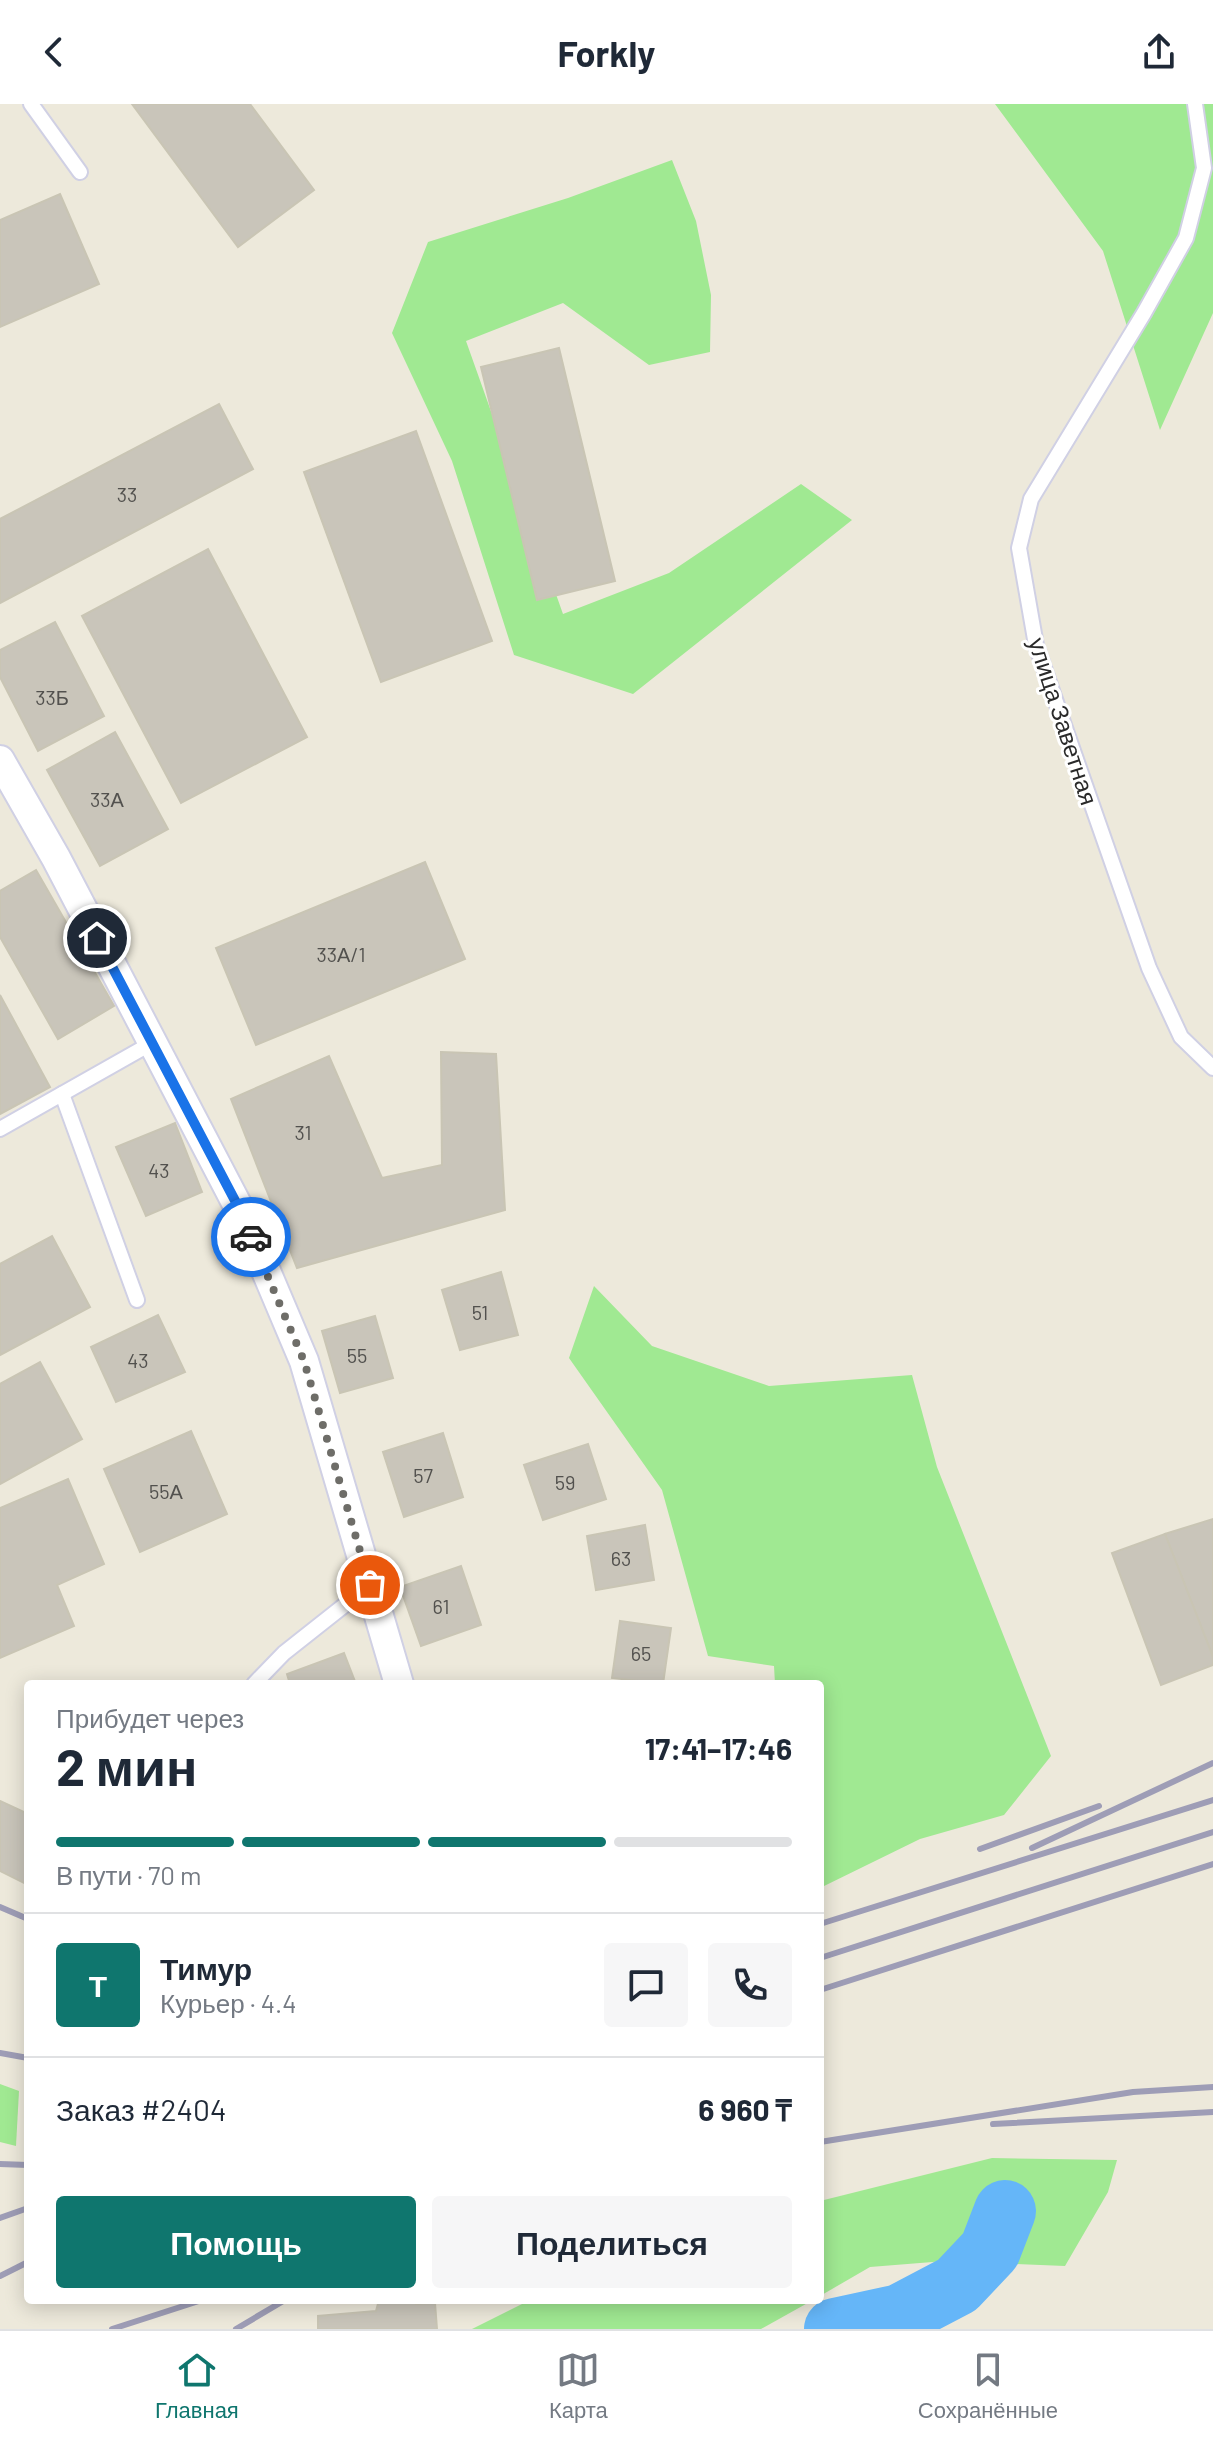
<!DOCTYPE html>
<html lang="ru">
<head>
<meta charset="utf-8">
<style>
  body { margin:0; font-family:Barlow,sans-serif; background:#f6f6f7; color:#1f2937; height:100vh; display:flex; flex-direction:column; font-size:30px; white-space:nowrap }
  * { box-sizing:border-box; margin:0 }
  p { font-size:26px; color:#747a83 }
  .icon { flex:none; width:44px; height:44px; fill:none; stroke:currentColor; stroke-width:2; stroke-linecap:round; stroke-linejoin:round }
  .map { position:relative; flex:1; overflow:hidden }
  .panel { position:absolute; left:24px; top:1576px; width:800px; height:624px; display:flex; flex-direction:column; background:#fff; border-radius:8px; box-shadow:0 4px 20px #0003 }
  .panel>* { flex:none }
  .pin { position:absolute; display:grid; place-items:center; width:68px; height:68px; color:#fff; margin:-34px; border:4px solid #fff; border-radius:50%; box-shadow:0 2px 8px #0007 }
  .courier { position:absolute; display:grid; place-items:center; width:80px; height:80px; margin:-40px; border:6px solid #1a73e8; border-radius:50%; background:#fff; color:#222; box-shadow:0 2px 10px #0007 }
  .overview em { font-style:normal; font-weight:700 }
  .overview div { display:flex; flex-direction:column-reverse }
  .overview { display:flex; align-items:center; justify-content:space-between; height:136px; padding:0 32px }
  h1 { font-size:52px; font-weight:700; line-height:60px }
  .bar { display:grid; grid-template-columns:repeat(4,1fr); gap:12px 8px; align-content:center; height:96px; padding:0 32px }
  .bar i { height:10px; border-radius:6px; background:#e0e1e3 }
  .bar .selected { background:#0f766e }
  .bar p { grid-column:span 4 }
  .line { display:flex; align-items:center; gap:20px; padding:0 32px; border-top:2px solid #e0e1e3 }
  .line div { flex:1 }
  .round { display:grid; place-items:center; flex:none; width:84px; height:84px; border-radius:8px; background:#f6f6f7 }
  .cta { display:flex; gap:16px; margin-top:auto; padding:16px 32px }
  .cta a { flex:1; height:92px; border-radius:8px; background:#0f766e; color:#fff; font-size:32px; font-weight:700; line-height:92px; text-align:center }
  .cta a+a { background:#f6f6f7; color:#1f2937 }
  header { display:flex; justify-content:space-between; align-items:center; height:104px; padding:0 32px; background:#fff; font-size:36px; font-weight:700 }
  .menu { display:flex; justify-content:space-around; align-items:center; height:112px; border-top:2px solid #e0e1e3; background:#fff; font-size:22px; color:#747a83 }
  .menu a { display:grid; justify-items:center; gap:4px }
  .menu .selected { color:#0f766e }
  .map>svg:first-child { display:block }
</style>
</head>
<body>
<header><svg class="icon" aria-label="back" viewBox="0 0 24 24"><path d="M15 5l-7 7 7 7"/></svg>Forkly<svg class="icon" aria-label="share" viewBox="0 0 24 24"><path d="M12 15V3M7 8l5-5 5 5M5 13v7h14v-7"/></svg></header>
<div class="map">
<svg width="1213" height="2225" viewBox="0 0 1213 2225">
  <rect width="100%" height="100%" fill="#ede9db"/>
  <g fill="#a0e992">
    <polygon points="995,0 1213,0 1213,209 1160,326 1103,147"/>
    <polygon points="672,56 696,117 711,191 710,248 649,261 563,199 466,237 563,510 669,469 801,380 852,416 633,590 514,551 452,357 392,229 428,138 568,94"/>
    <polygon points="594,1182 652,1242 769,1282 912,1271 937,1363 1051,1652 1004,1711 920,1735 820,1784 820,1580 775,1580 774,1562 708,1552 662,1386 569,1254"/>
    <polygon points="0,1980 19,1987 16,2042 0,2038"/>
    <polygon points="992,2054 1117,2056 1108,2088 1065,2162 945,2157 870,2163 820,2192 820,2097"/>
    <polygon points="530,2196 813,2196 761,2225 472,2225"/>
  </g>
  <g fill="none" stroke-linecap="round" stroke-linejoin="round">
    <polyline stroke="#65b6f8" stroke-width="62" points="835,2225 900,2211 957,2181 990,2146 1005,2107"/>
  </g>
  <g fill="#c9c5ba" stroke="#c9c5b4" stroke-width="2">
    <polygon points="132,0 250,0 314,86 238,143"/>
    <polygon points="60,90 99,180 0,223 0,116"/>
    <polygon points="559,244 615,477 537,496 481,263"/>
    <polygon points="219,300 253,365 0,499 0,415"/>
    <polygon points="416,327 492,537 381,578 304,368"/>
    <polygon points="208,445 307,633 181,699 82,512"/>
    <polygon points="55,518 104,612 38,647 0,573 0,546"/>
    <polygon points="115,628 168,725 100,762 47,666"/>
    <polygon points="425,758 465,855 256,941 216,844"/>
    <polygon points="36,766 114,902 58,935 0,833 0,787"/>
    <polygon points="0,891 50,983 0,1010"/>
    <polygon points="441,948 496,950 505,1106 297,1164 231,995 329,952 382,1074 442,1061"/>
    <polygon points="175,1019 202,1088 146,1112 116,1043"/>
    <polygon points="52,1132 90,1203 0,1251 0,1160"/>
    <polygon points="501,1168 518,1231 460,1246 442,1186"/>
    <polygon points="158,1211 185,1268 116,1298 91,1243"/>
    <polygon points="375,1212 393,1274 340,1289 322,1227"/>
    <polygon points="40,1258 82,1335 0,1380 0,1280"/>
    <polygon points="191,1327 227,1410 140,1448 104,1365"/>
    <polygon points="443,1329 463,1393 404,1413 383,1348"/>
    <polygon points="588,1340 606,1395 543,1416 524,1361"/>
    <polygon points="68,1375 104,1460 57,1481 74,1522 0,1554 0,1404"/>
    <polygon points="1213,1415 1213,1553 1165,1430"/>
    <polygon points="645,1421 654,1476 596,1486 587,1432"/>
    <polygon points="1165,1430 1213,1553 1213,1561 1161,1581 1112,1449"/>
    <polygon points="461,1462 481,1521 421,1542 400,1483"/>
    <polygon points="620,1517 671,1524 663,1580 612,1574"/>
    <polygon points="344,1549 356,1580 290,1580 287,1570"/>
    <polygon points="0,1697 28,1710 28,1781 0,1767"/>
    <polygon points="379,2196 416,2196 416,2200 435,2199 437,2225 318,2225 318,2212 376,2207"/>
  </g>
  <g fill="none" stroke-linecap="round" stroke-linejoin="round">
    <defs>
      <g id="lane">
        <polyline points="31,0 80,68"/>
        <polyline points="1195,0 1204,64 1186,134 1144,209 1031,395 1019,444 1036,541 1149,864 1181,933 1213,964"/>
        <polyline points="62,990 137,1196"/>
        <polyline points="0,1025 152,939"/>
        <polyline points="254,1580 284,1549 370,1481"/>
      </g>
      <polyline id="street" points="0,656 56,754 241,1108 304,1257 399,1580"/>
    </defs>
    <use href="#lane" stroke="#d0d0e4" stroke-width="18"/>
    <use href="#street" stroke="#d0d0e4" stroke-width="32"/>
    <use href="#lane" stroke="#fff" stroke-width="14"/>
    <use href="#street" stroke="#fff" stroke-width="28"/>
    <g stroke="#9e9db6" stroke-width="6">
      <polyline points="1032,1744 1213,1659"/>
      <polyline points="980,1745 1099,1702"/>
      <polyline points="0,1803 28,1815"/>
      <polyline points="820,1820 1213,1696"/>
      <polyline points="820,1854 1213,1728"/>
      <polyline points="820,1886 1213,1760"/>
      <polyline points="0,1949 28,1954"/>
      <polyline points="993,2020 1213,2008"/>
      <polyline points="820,2038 1133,1988 1213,1983"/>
      <polyline points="0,2060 28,2061"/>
      <polyline points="0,2114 28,2104"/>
      <polyline points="0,2172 28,2158"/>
      <polyline points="112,2225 202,2196"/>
      <polyline points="236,2225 285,2196"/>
    </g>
  </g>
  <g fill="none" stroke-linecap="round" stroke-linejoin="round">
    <polyline stroke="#6e6d68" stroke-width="8" stroke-dasharray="0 14.4" points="251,1133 304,1257 370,1481"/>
    <polyline stroke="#1a73e8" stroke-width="10" points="97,834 241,1108 251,1133"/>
  </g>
  <g text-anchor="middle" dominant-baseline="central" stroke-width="6" stroke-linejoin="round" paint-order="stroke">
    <g font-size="20" fill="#52514e">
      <text x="127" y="390">33</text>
      <text x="52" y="593">33Б</text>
      <text x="107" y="695">33А</text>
      <text x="341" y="850">33А/1</text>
      <text x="303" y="1028">31</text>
      <text x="159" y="1066">43</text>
      <text x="480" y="1208">51</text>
      <text x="357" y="1251">55</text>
      <text x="138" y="1256">43</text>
      <text x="423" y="1371">57</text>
      <text x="565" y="1378">59</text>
      <text x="166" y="1387">55А</text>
      <text x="621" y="1454">63</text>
      <text x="441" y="1502">61</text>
      <text x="641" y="1549">65</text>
    </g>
    <g font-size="24" fill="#2a2a2a" stroke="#fff">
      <text transform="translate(1064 617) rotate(72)">улица Заветная</text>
    </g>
  </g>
</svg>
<div class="pin" style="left:370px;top:1481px;background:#ea580c"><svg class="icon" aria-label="bag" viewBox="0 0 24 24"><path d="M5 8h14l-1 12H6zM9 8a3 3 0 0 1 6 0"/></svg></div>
<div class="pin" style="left:97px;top:834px;background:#1f2937"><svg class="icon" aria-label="home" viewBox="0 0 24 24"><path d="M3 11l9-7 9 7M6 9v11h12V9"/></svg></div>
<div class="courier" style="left:251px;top:1133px"><svg class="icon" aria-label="car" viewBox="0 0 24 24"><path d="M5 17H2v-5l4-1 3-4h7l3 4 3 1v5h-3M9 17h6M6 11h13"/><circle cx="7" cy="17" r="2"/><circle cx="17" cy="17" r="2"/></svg></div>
<section class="panel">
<div class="overview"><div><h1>2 мин</h1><p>Прибудет через</p></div><em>17:41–17:46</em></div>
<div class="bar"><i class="selected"></i><i class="selected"></i><i class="selected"></i><i></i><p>В пути · 70 m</p></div>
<div class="line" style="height:144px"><b class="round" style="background:#0f766e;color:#fff">Т</b><div><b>Тимур</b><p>Курьер · 4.4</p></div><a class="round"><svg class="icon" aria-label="chat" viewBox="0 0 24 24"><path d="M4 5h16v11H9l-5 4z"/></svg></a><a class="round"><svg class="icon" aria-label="phone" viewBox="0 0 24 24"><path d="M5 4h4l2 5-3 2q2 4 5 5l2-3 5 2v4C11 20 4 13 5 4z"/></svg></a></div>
<div class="line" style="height:104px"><div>Заказ #2404</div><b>6 960 ₸</b></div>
<div class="cta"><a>Помощь</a><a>Поделиться</a></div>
</section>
</div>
<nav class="menu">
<a class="selected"><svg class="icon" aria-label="home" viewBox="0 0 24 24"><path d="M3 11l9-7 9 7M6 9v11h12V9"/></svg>Главная</a>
<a><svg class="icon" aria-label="map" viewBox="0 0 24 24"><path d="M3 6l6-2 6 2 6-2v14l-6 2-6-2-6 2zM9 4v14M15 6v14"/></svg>Карта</a>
<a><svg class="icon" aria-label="saved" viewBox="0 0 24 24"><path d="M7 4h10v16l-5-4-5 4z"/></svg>Сохранённые</a>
</nav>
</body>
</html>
